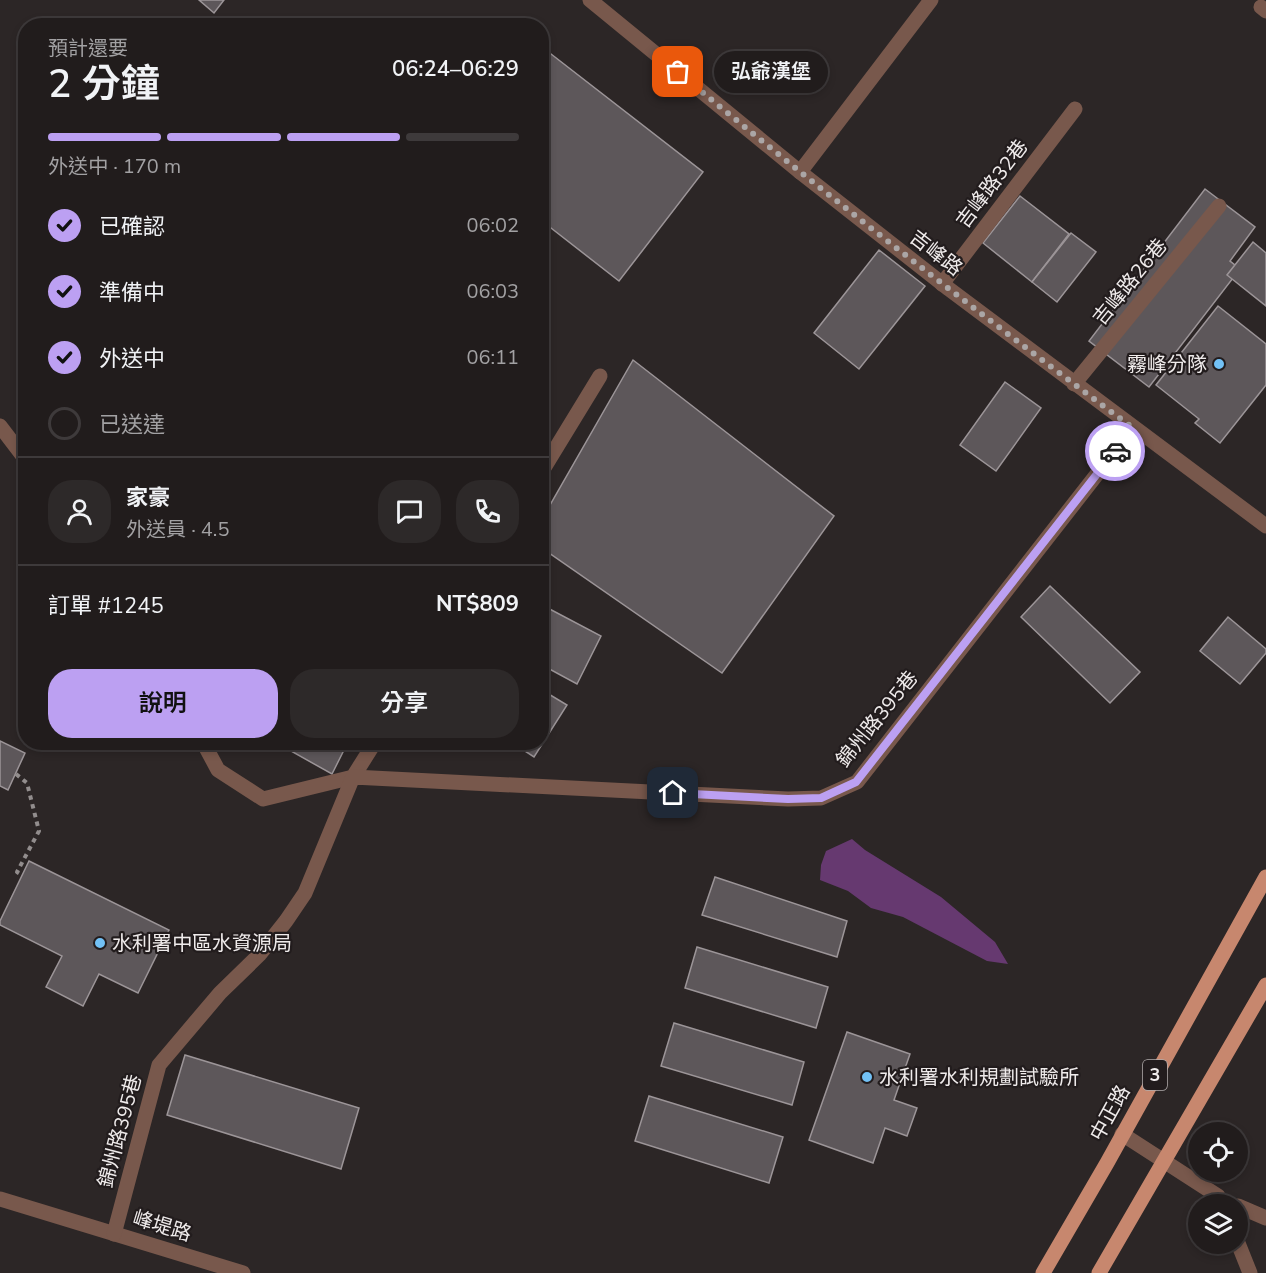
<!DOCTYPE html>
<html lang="zh-TW">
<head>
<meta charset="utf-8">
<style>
  body { margin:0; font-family:"Nunito Sans","Noto Sans TC",sans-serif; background:#2d2929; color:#f1f3f6; height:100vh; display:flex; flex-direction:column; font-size:22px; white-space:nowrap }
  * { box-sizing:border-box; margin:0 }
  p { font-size:20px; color:#a2a1a3 }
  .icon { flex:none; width:33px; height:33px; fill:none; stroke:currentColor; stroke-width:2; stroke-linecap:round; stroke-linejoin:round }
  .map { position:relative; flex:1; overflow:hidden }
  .side { position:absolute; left:18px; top:18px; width:531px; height:732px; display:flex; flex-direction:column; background:#211c1c; border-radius:24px; box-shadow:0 3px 9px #0003,0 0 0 2px #3e3a3b }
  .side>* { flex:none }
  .buttons { position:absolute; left:1188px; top:1122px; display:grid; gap:12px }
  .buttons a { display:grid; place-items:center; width:60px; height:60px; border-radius:50%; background:#211c1c; box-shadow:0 3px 9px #0003,0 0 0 2px #3e3a3b; font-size:30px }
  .pin { position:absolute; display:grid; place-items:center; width:51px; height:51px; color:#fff; margin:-26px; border-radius:12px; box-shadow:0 3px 9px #0006 }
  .courier { position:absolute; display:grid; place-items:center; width:60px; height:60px; margin:-30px; border:4px solid #bca0f2; border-radius:50%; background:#fff; color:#222; box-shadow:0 2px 8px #0007 }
  .bubble { position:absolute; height:42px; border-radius:21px; background:#211c1c; box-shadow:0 3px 9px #0003,0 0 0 2px #3e3a3b; font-size:20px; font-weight:600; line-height:42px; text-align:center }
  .head em { font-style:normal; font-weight:600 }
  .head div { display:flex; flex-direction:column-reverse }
  .head { display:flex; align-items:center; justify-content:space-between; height:102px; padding:0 30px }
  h1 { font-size:39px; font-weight:600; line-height:45px }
  .bar { display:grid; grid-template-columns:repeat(4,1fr); gap:9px 6px; align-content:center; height:72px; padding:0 30px }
  .bar i { height:8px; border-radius:4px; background:#3e3a3b }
  .bar .current { background:#bca0f2 }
  .bar p { grid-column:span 4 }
  .line { display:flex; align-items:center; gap:15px; padding:0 30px; border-top:2px solid #3e3a3b }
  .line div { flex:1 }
  .round { display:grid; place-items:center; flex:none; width:63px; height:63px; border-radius:24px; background:#2d2929 }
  ol { padding:0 30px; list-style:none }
  li { display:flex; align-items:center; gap:18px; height:66px }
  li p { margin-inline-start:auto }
  li .icon { padding:6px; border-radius:50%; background:#bca0f2; color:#111; stroke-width:4 }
  li:last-child { color:#a2a1a3 }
  li i { width:33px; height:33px; border:3px solid #3e3a3b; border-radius:50% }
  .button { display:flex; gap:12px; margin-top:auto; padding:12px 30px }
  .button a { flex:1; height:69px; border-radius:24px; background:#bca0f2; color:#111; font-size:24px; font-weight:600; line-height:69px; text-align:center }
  .button a+a { background:#2d2929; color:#f1f3f6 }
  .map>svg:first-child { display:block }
</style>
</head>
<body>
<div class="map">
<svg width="1266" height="1273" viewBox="0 0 1266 1273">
  <rect width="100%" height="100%" fill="#2c2626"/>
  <polygon fill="#663970" points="852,839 865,850 941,897 995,942 1008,964 987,961 903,917 871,908 848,891 820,880 821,865 826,851"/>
  <g fill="#5d575a" stroke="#9c9598" stroke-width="1.5">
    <polygon points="199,0 224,0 214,13"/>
    <polygon points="504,18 513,26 498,26"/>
    <polygon points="542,47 703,172 619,281 542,221"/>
    <polygon points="1205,189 1255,227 1230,261 1240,269 1149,387 1089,341"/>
    <polygon points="1020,196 1069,234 1032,282 983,243"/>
    <polygon points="1071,233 1096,252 1057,302 1032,282"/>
    <polygon points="1253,242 1266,253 1266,306 1227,275"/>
    <polygon points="879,250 925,286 859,369 814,333"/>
    <polygon points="1218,306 1266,344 1266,385 1220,443 1195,423 1199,419 1156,385"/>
    <polygon points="633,360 834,516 722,673 542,548 542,519"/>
    <polygon points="1005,382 1041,408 996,471 960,445"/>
    <polygon points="1050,586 1140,672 1110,703 1021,617"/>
    <polygon points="542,605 601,636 577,684 542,665"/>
    <polygon points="1228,617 1266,649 1266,653 1240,684 1200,651"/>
    <polygon points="542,690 567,705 534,757 511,742 542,742"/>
    <polygon points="0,741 25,753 8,790 0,786"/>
    <polygon points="275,742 336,742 345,748 332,774"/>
    <polygon points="29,861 169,930 138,993 99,974 83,1006 46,987 62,956 0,925 0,921"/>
    <polygon points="715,877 847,921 837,957 702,915"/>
    <polygon points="697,947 828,987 816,1028 685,988"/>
    <polygon points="674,1023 804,1062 792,1105 661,1066"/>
    <polygon points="847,1032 910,1054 894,1100 917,1108 907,1136 885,1128 873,1163 809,1140"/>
    <polygon points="185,1055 359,1108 341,1169 167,1115"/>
    <polygon points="649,1096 783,1137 769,1183 635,1141"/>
  </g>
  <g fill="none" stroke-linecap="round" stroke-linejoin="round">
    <polyline stroke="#928d8d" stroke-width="4" stroke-dasharray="4.5 4.5" stroke-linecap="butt" points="16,774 27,783 39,831 17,872 22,875"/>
    <g stroke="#78584c" stroke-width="15">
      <polyline points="590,0 800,172 949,289 1266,526"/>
      <polyline points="1261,7 1266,11"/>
      <polyline points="800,172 931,0"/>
      <polyline points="942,284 1075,109"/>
      <polyline points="1074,384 1219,206"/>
      <polyline points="0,426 26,460"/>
      <polyline points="542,471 600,376"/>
      <polyline points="203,742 218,770 263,799 353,777 375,742"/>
      <polyline points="1122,1134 1218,1196 1222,1204"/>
      <polyline points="0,1199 243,1273"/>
      <polyline points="1238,1206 1266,1218"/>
      <polyline points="114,1234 159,1065 220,993 259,955 286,921 305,893 353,777 788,799 821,798 857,782 1133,428"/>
      <polyline points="1238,1243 1250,1273"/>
    </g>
    <g stroke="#c7876e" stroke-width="15">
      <polyline points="1043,1273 1107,1163 1266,877"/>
      <polyline points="1099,1273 1266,985"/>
    </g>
  </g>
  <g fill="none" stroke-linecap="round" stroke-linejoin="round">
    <path stroke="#aba6a6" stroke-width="6" stroke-dasharray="0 10.8" d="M678,72C826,195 978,313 1133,428L1115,451"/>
    <polyline stroke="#bca0f2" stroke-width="8" points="673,793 788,799 821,798 856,782 1115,451"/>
  </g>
  <g fill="#72c1f5" stroke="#221c1d" stroke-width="2">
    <circle cx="1219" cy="364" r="6"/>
    <circle cx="100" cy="943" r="6"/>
    <circle cx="867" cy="1077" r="6"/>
  </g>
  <g text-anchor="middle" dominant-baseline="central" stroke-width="4.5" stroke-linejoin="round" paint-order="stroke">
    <rect fill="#221c1d" stroke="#b2adad" stroke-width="1.5" x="1143" y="1060" width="24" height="30" rx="4.5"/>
    <g font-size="18" font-weight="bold" fill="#efebeb">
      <text x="1155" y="1075">3</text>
    </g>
    <g font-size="20" fill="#efebeb" stroke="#221c1d">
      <text transform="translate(992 184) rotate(-53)">吉峰路32巷</text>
      <text transform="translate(936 253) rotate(38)">吉峰路</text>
      <text transform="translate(1130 282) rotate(-51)">吉峰路26巷</text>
      <text transform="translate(877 719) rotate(-51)">錦州路395巷</text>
      <text transform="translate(1110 1113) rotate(-61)">中正路</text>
      <text transform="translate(120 1131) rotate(-75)">錦州路395巷</text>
      <text transform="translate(162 1226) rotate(17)">峰堤路</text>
    </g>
    <g font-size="20" fill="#efebeb" stroke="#221c1d" text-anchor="start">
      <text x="1207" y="364" text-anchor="end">霧峰分隊</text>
      <text x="112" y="943">水利署中區水資源局</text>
      <text x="879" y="1077">水利署水利規劃試驗所</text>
    </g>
  </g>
</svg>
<div class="buttons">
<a><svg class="icon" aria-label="locate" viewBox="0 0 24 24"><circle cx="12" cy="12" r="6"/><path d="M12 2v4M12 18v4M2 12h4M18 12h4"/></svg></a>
<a><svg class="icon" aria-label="layers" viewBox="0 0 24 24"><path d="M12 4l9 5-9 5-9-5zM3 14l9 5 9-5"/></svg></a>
</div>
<div class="pin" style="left:678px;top:72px;background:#ea580c"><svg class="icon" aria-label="bag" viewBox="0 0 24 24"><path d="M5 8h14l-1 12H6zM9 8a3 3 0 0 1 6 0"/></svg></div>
<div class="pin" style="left:673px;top:793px;background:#1f2937"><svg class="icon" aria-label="home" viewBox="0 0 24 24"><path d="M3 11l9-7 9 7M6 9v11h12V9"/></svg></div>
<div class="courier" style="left:1115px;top:451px"><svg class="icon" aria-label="car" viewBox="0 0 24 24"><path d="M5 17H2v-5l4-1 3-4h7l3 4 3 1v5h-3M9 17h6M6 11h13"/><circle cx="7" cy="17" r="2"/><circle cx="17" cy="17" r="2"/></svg></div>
<div class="bubble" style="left:714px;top:51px;width:114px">弘爺漢堡</div>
<section class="side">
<div class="head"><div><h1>2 分鐘</h1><p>預計還要</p></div><em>06:24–06:29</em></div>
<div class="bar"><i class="current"></i><i class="current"></i><i class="current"></i><i></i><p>外送中 · 170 m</p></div>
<ol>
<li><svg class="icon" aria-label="check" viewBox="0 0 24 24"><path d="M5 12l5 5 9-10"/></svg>已確認<p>06:02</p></li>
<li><svg class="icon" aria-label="check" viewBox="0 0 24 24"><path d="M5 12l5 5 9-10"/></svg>準備中<p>06:03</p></li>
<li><svg class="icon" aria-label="check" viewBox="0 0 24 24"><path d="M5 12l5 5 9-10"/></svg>外送中<p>06:11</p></li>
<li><i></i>已送達</li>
</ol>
<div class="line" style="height:108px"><a class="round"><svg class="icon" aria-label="person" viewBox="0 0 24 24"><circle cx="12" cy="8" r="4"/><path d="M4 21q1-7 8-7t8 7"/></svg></a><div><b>家豪</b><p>外送員 · 4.5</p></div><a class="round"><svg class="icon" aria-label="chat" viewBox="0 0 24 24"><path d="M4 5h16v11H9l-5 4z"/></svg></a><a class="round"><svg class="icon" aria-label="phone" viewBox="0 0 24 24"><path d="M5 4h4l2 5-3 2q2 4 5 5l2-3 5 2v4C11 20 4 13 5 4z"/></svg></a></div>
<div class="line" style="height:78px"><div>訂單 #1245</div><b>NT$809</b></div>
<div class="button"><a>說明</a><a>分享</a></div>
</section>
</div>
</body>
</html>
